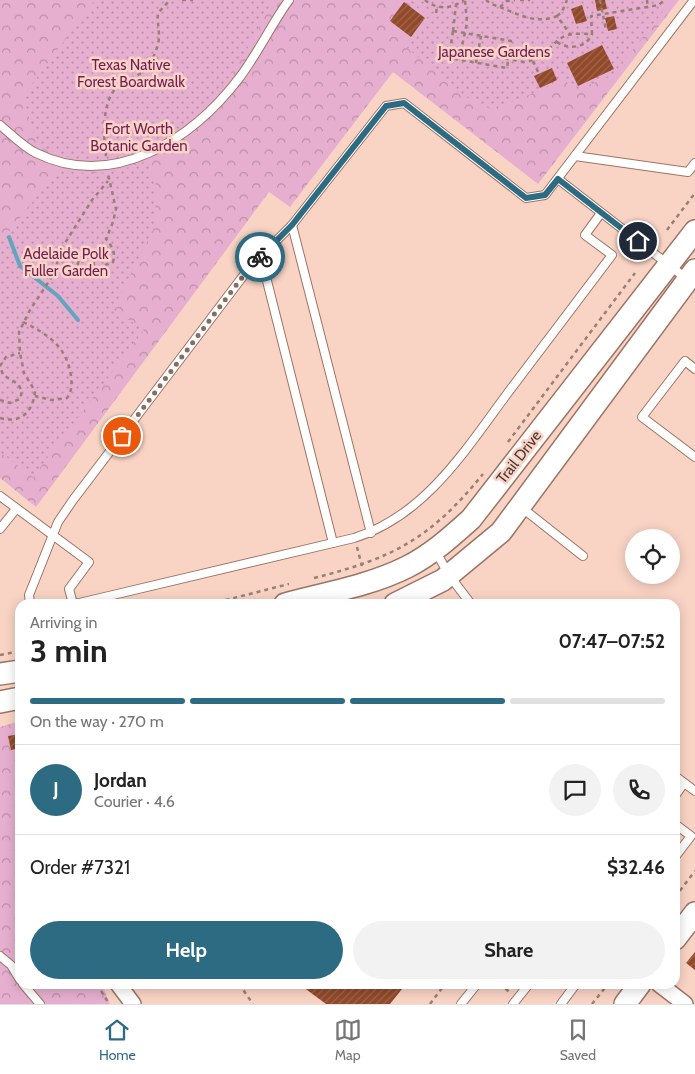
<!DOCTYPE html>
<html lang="en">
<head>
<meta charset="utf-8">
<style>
  body { margin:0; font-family:Cabin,sans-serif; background:#f2f2f2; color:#222; height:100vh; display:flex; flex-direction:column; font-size:19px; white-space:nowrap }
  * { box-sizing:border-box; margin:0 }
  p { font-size:16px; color:#767676 }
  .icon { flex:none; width:28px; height:28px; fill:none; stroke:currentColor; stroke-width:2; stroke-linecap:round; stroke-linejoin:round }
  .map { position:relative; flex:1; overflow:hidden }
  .details { position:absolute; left:15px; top:599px; width:665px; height:390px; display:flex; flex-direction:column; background:#fff; border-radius:15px; box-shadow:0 2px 12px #0003 }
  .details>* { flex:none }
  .fabs { position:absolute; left:625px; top:529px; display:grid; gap:10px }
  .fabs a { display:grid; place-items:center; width:55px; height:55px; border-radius:50%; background:#fff; box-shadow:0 2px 12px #0003; font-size:25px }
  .pin { position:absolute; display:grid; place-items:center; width:42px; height:42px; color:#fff; margin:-21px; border:2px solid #fff; border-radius:50%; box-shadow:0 1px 5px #0007 }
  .courier { position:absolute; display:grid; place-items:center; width:50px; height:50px; margin:-25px; border:4px solid #2c6b81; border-radius:50%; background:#fff; color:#222; box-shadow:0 1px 6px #0007 }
  .overview em { font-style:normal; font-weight:700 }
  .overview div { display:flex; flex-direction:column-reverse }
  .overview { display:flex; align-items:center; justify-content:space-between; height:85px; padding:0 15px }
  h1 { font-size:32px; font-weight:700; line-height:38px }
  .bar { display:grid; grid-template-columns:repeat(4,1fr); gap:8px 5px; align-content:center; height:60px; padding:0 15px }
  .bar i { height:6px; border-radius:4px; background:#e0e0e0 }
  .bar .selected { background:#2c6b81 }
  .bar p { grid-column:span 4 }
  .line { display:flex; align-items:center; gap:12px; padding:0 15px; border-top:1px solid #e0e0e0 }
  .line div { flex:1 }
  .round { display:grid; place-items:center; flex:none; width:52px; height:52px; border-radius:26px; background:#f2f2f2 }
  .button { display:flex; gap:10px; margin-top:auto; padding:10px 15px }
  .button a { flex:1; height:58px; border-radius:30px; background:#2c6b81; color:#fff; font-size:20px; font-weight:700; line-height:58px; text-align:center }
  .button a+a { background:#f2f2f2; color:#222 }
  .menu { display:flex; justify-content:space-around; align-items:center; height:70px; border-top:1px solid #e0e0e0; background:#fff; font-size:14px; color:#767676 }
  .menu a { display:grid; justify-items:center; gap:2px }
  .menu .selected { color:#2c6b81 }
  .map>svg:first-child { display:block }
</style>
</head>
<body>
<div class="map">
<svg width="695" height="1004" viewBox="0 0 695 1004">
  <defs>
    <pattern id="park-crowns" width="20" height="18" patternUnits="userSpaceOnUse" patternTransform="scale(1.25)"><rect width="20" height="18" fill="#e6afcf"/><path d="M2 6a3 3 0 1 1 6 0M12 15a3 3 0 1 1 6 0" fill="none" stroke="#bc8fa8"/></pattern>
    <pattern id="garden-dots" width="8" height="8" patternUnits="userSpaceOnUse" patternTransform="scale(1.25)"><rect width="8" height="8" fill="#e6afcf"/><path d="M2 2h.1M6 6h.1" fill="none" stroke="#bc8fa8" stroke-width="1.8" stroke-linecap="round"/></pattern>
    <pattern id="building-hatch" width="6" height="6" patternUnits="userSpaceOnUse" patternTransform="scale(1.25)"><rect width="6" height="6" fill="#914929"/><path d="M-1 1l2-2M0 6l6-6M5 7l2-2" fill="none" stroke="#9f674f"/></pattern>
  </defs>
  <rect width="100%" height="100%" fill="#f9d4c5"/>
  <g fill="url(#park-crowns)">
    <polygon points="0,0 679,0 538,184 393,72 290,207 269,192 36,507 0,478"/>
    <polygon points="20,721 20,984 102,984 110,1004 0,1004 0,727"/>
  </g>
  <g fill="url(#garden-dots)">
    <path d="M95,0H272C240,75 176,167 84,160C68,159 51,151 37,145L23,96Z"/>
    <polygon points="407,0 672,0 612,76 576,90 564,80 493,110 469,99 407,48 428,16"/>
    <path d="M147,161L156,185L154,228L113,309L144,330L33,477L0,452V243L58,170C96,176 112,174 147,161Z"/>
  </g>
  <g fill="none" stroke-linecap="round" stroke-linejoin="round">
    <polyline stroke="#62a5bc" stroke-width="4" points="9,237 20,266 58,296 78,320"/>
  </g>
  <g fill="url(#building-hatch)">
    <polygon points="595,0 605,0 607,9 597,11"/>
    <polygon points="404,2 425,18 411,37 390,21"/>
    <polygon points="582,5 587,21 576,24 571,9"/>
    <polygon points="614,16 617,29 608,31 605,18"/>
    <polygon points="602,45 614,69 578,86 567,63"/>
    <polygon points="552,68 557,80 540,88 534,76"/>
    <polygon points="20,734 20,748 11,750 8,736"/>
    <polygon points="695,952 695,970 686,963"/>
    <polygon points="299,984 406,984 390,1004 326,1004"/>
  </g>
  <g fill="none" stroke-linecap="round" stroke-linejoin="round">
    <defs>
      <g id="lane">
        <path d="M0,125C11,134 23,147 36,153C114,191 193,139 240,77C258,53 271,25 289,0"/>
        <polyline points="575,156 688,172 695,163"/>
        <polyline points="558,179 687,279"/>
        <polyline points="292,225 371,533"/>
        <polyline points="261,257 333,543"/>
        <polyline points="695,369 685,361 642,417 695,457"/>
        <polyline points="0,496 89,562 69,589 73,604"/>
        <polyline points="521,507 583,556"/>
        <polyline points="0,529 16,509"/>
        <polyline points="436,552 449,575 471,604"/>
        <polyline points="30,604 29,595 58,522 73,500 250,267 292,225 386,106 404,103 526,198 545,195 694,0"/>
        <path d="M75,604L354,538C428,515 469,444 513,386C546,342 579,299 612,255L585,235L601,213"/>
        <polyline points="675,776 695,791"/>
        <polyline points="675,796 684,783"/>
        <polyline points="675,824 691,836 675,857"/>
        <polyline points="0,956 11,965 20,980"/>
        <polyline points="23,984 40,1004"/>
        <polyline points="461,1004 477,984"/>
        <polyline points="513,1004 529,984"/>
        <polyline points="561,1004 576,984"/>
      </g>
      <g id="street">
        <polyline points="118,984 133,1004"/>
        <polyline points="659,984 685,1004"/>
      </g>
      <g id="secondary">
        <path d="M285,604C325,593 369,586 407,567C431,555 451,537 471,519L695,231"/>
        <polyline points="395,604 443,580 501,532 695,270"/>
        <polyline points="0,674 20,671"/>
        <polyline points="0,702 20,698"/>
        <polyline points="675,939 695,913"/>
        <polyline points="625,1004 640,984"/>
      </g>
    </defs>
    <use href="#lane" stroke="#9d7463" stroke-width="10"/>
    <use href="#street" stroke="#9d7463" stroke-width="18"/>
    <use href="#secondary" stroke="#9d7463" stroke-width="24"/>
    <g stroke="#9a7f75" stroke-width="2.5" stroke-dasharray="4 4" stroke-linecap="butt">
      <polyline points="182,0 193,0"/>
      <path d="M425,0C436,10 452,9 464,0"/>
      <path d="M486,0L491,4C514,11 533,26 557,16L570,34"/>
      <polyline points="520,0 530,0"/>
      <polyline points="600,0 606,30"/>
      <polyline points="647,0 648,8"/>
      <polyline points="500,7 507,1 515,0"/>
      <polyline points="436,13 437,7"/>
      <polyline points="557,16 562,12 567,0"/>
      <polygon points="453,31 511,41 507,68 449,58"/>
      <polyline points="453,31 456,5"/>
      <path d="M557,42C568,50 587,48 592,34"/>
      <path d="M450,48L524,62C549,59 549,41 568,35C575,33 585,34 592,34L591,16L659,5L664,0"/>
      <polyline points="459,60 467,23 465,0"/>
      <polyline points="533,61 539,74"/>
      <polyline points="476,63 481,36"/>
      <path d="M106,156C103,135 101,98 121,83C129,77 141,76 147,68C153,59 159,46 159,36C159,28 157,21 158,13L170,0"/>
      <polyline points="667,230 695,193"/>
      <circle cx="86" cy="264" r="8"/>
      <path d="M90,271L113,262C116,253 112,246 106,239L113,222L116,209L108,174"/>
      <polyline points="55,272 60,251 92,200 108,181"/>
      <path d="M23,322C48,334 67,347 71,376C72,385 72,391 67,398L51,400L35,396"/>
      <polyline points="0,400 10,403 20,399 22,391 18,384 3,375 0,366 6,357 20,353"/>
      <path d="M0,418C21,424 33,412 35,391L24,373L20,353L19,332L30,310L55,272L78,264"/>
      <polyline points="508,442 635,273"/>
      <polyline points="357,547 362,566"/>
      <path d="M314,578C394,558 431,538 483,474"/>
      <polyline points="210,604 289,584"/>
      <polyline points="0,655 20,651"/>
      <polyline points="675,897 695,871"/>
      <polyline points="97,984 109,1004"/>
      <polyline points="239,984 253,1004"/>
      <polyline points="499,984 511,993"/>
      <polyline points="430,1004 445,984"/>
      <polyline points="592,1004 608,984"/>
    </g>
    <use href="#lane" stroke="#fff" stroke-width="8"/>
    <use href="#street" stroke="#fff" stroke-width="15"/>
    <use href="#secondary" stroke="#fff" stroke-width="21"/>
  </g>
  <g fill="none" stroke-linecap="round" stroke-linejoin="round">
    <polyline stroke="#856d63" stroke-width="5" stroke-dasharray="0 9" points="122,436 250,267 260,257"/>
    <polyline stroke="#2c6b81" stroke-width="6" points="260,257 292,225 386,106 404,103 526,198 545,195 558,179 638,241"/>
  </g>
  <g text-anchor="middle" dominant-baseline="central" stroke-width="5" stroke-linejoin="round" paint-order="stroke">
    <g font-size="15" fill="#741c58" stroke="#f9d4c5">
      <text x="494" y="52">Japanese Gardens</text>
      <text x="131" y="65">Texas Native<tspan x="131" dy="17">Forest Boardwalk</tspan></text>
      <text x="139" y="129">Fort Worth<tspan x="139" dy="17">Botanic Garden</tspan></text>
      <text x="66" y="254">Adelaide Polk<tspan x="66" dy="17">Fuller Garden</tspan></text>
    </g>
    <g font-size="15" fill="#47352e" stroke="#f9d4c5">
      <text transform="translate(519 457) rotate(-52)">Trail Drive</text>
    </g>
  </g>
</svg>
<div class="fabs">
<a><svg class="icon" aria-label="locate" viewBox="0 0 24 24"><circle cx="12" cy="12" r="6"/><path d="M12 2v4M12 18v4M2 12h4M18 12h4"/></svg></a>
</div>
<div class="pin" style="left:122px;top:436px;background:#ea580c"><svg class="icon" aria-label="bag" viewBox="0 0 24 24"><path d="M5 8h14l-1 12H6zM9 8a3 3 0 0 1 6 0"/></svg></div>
<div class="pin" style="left:638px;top:241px;background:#1f2937"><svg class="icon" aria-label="home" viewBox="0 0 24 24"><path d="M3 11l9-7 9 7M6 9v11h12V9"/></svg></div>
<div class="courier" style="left:260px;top:257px"><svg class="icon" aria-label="bike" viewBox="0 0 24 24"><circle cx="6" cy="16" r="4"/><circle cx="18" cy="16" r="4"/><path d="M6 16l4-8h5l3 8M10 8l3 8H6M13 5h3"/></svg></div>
<section class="details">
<div class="overview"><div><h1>3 min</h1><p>Arriving in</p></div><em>07:47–07:52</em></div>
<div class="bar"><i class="selected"></i><i class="selected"></i><i class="selected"></i><i></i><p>On the way · 270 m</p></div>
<div class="line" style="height:90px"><b class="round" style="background:#2c6b81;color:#fff">J</b><div><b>Jordan</b><p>Courier · 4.6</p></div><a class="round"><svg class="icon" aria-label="chat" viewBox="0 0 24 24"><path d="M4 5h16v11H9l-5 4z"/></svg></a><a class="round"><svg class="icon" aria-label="phone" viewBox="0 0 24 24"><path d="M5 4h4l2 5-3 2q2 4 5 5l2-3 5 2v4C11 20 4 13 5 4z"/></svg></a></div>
<div class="line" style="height:65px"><div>Order #7321</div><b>$32.46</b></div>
<div class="button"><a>Help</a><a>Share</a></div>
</section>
</div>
<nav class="menu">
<a class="selected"><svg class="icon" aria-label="home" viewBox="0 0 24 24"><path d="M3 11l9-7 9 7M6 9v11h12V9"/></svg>Home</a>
<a><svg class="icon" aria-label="map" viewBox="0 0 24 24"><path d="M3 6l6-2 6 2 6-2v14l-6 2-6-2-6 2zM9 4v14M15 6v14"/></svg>Map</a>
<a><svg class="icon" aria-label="saved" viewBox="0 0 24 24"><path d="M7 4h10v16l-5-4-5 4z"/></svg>Saved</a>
</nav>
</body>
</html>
